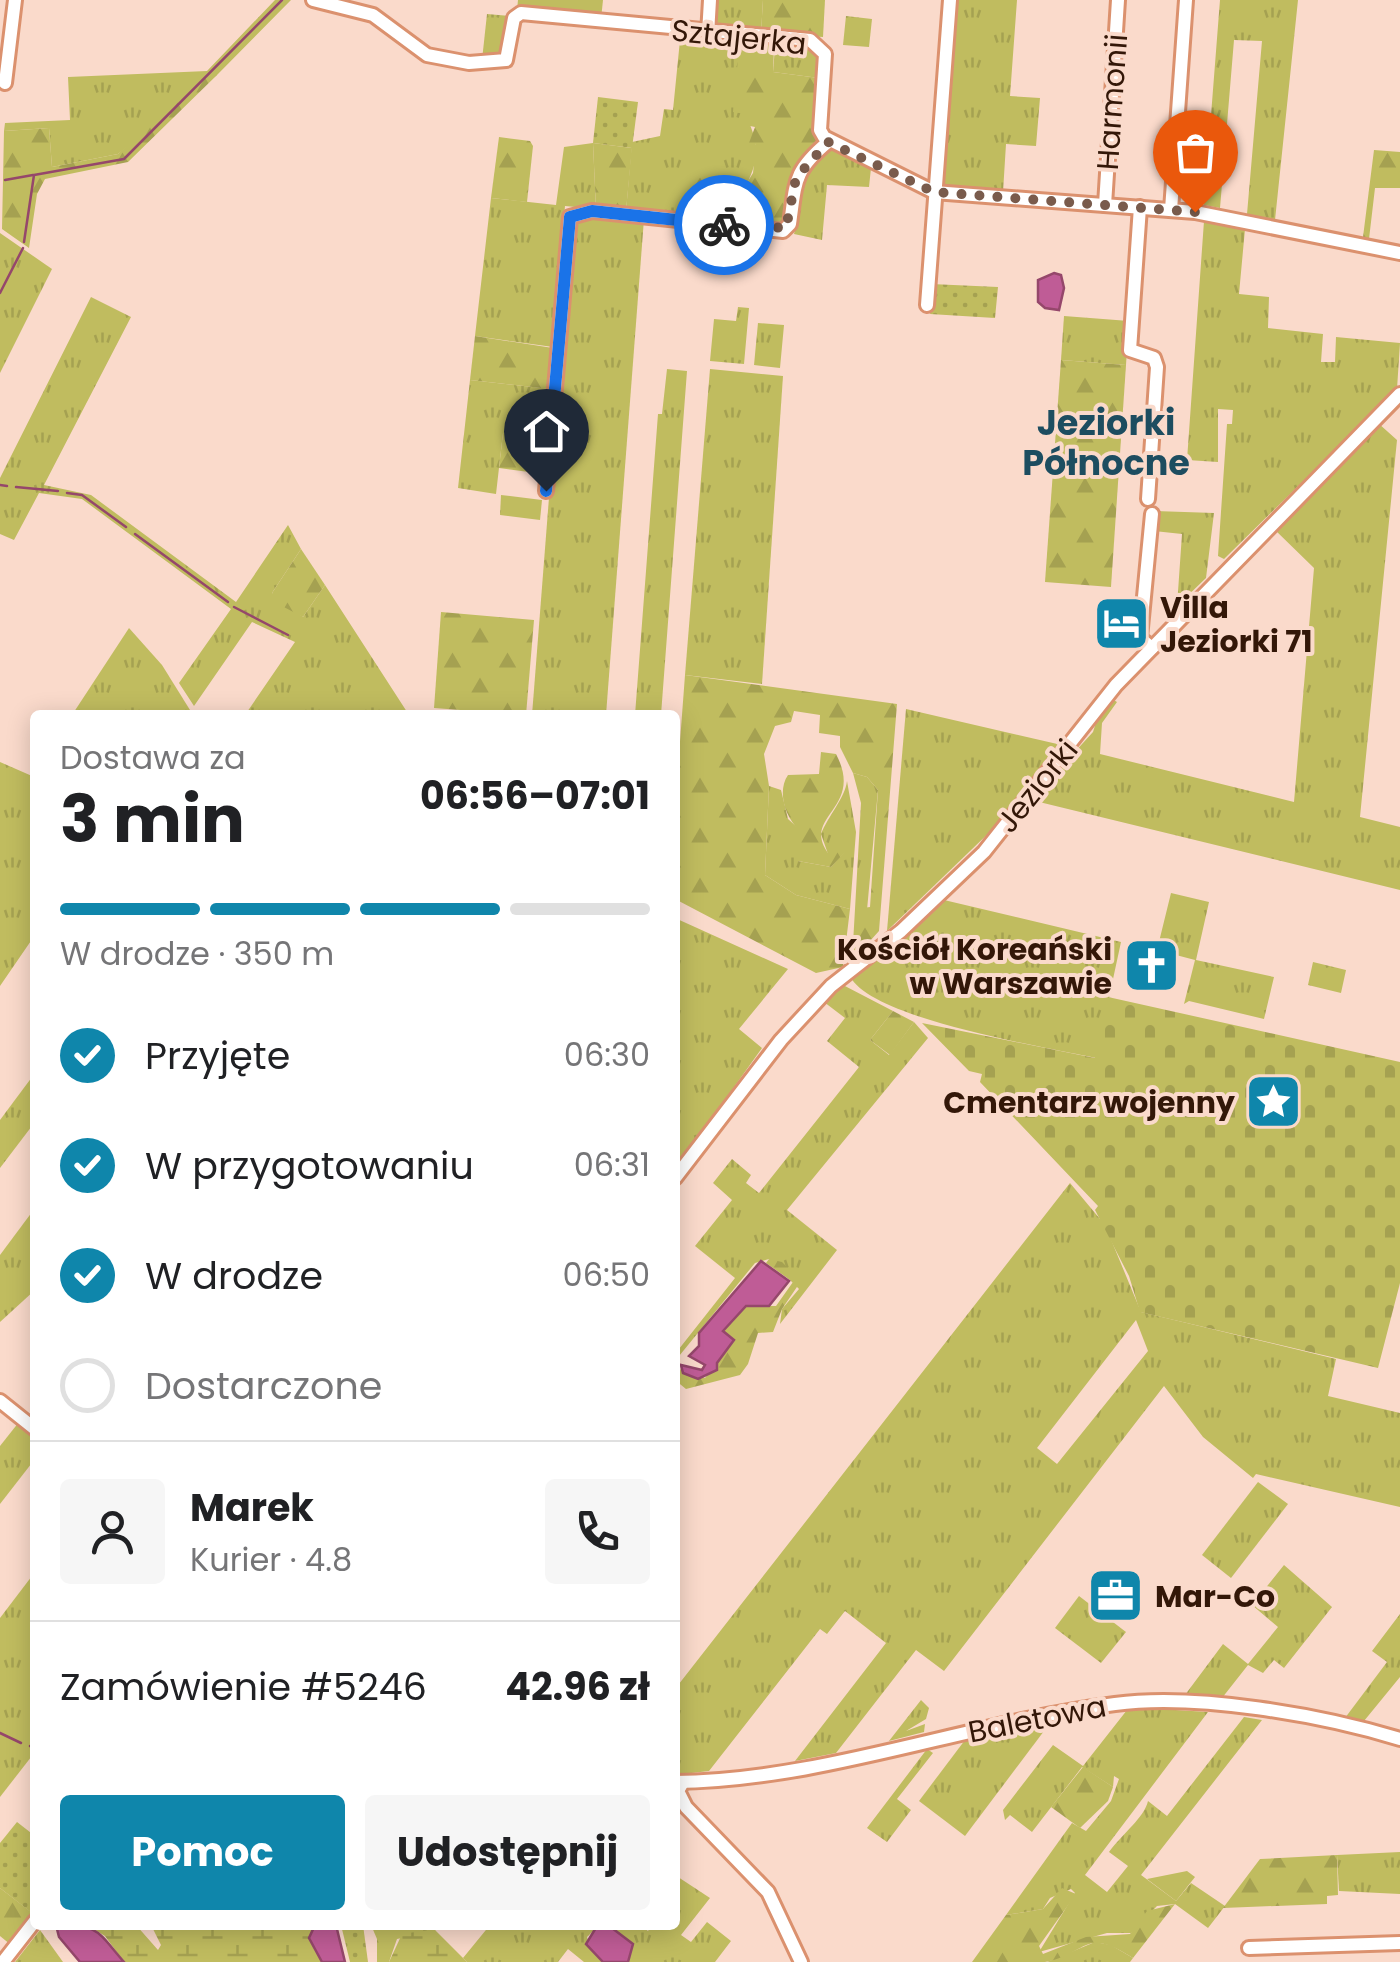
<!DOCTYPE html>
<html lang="pl">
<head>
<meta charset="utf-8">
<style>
  body { margin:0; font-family:Poppins,sans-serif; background:#f6f6f6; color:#202124; height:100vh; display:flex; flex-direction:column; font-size:38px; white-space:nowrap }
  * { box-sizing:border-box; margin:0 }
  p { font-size:32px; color:#757577 }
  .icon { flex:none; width:55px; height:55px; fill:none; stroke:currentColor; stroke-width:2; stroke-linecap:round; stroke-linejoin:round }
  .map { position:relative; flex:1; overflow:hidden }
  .drawer { position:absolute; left:30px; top:710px; width:650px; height:1220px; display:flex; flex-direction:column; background:#fff; border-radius:10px; box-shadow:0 5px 25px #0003 }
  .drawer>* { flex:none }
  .pin { position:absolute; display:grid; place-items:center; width:85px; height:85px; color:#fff; margin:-102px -42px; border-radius:50% 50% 50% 0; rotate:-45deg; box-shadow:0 0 10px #0007 }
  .pin .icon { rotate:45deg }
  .courier { position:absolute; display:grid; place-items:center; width:100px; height:100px; margin:-50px; border:8px solid #1a73e8; border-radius:50%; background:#fff; color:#222; box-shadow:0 2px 12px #0007 }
  .headline em { font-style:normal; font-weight:700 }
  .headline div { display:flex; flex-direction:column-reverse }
  .headline { display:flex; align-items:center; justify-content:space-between; height:170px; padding:0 30px }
  h1 { font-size:65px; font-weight:700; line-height:75px }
  .bar { display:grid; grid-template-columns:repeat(4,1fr); gap:15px 10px; align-content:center; height:120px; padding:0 30px }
  .bar i { height:12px; border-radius:8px; background:#e0e0e0 }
  .bar .current { background:#0f86ab }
  .bar p { grid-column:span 4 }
  .line { display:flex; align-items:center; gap:25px; padding:0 30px; border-top:2px solid #e0e0e0 }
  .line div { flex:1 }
  .round { display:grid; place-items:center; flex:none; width:105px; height:105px; border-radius:10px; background:#f6f6f6 }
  ol { padding:0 30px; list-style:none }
  li { display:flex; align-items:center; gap:30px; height:110px }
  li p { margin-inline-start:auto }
  li .icon { padding:10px; border-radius:50%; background:#0f86ab; color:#fff; stroke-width:4 }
  li:last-child { color:#757577 }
  li i { width:55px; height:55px; border:5px solid #e0e0e0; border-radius:50% }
  .cta { display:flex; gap:20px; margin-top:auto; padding:20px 30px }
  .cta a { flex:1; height:115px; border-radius:10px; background:#0f86ab; color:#fff; font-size:40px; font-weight:700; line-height:115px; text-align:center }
  .cta a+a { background:#f6f6f6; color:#202124 }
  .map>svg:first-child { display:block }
</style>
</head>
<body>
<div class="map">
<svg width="1400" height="1962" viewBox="0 0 1400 1962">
  <defs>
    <pattern id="grass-tufts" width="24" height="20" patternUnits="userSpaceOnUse" patternTransform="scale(2.5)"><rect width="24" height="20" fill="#c0bc5f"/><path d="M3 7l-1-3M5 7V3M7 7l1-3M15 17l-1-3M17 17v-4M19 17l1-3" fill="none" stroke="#a5a151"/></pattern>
    <pattern id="forest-firs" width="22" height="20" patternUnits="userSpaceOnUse" patternTransform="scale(2.5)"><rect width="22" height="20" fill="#c0bc5f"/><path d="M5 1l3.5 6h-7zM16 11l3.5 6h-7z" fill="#a5a151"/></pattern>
    <pattern id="wetland-marsh" width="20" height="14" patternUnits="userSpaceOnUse" patternTransform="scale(2.5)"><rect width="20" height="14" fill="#c0bc5f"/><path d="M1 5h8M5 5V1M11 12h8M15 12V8" fill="none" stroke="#a5a151"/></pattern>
    <pattern id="cemetery-stones" width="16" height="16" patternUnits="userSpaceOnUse" patternTransform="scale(2.5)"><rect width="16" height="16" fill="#c0bc5f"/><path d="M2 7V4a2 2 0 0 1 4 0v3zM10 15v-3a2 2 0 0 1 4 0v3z" fill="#a5a151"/></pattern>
    <pattern id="park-dots" width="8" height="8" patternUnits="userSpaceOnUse" patternTransform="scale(2.5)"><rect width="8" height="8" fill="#c0bc5f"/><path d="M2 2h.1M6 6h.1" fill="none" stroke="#a5a151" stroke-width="1.8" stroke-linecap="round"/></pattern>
  </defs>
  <rect width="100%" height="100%" fill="#fadacb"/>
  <g fill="url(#grass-tufts)" fill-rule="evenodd">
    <polygon points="275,0 291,0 217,75 118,154 52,167 49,128 4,131 5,123 70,120 68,77 207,71"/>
    <polygon points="518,0 603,0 601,19 517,10"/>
    <polygon points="715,0 763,0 761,33 713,30"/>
    <polygon points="955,0 1017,0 1010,96 1040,98 1036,146 1006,144 1003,192 941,186"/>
    <polygon points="1220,0 1298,0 1275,220 1247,214 1262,41 1234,40 1220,208 1204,205"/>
    <polygon points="487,14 511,16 507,53 482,60"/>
    <polygon points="846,16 872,19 869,47 843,45"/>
    <path d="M686,35L740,37C742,61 741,86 745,109C748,122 754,132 756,145C759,168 743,184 742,206L765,224L702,218L703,212L732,208L735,177C709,174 701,173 687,197L693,217L626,211L632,142L660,136L664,109L673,110L680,40Z"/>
    <polygon points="816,46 821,53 819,78 773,72 775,47"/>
    <polygon points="593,143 596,209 565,206 553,347 475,336 491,198 556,205 564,147"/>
    <path d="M829,148L871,168L869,187L827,185L822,240L794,234C808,193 788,181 829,148Z"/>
    <polygon points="576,216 644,219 606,715 532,715 570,229"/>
    <polygon points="1204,221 1245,229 1239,294 1269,297 1268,328 1323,334 1321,362 1335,362 1336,337 1400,343 1397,389 1224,559 1218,556 1227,424 1232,424 1233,410 1218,409 1218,462 1187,460"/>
    <polygon points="0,233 52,269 0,373"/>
    <polygon points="91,297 131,317 44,485 91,495 236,602 288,525 301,549 272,593 303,617 325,585 409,715 245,715 295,642 252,622 194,706 179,683 231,609 82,499 39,493 14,540 0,534 0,478"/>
    <polygon points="738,307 749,308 744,364 710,361 714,319 736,321"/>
    <polygon points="1064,316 1129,321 1126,365 1061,360"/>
    <polygon points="758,323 784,325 780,368 754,365"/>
    <polygon points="667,369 687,371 661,715 635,715 658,414 662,414"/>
    <polygon points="710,369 783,376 762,684 685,675"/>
    <polygon points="470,380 552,389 547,439 503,433 496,494 458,488"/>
    <polygon points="1378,423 1397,440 1360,817 1400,827 1400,890 1031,800 1093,732 1098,716 1112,699 1117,702 1102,723 1100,754 1294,802 1314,568 1274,529"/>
    <polygon points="501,495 542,500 540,520 500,515"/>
    <polygon points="1155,511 1214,513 1206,578 1177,606 1182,534 1154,531"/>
    <polygon points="129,628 162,665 190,710 186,715 72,715"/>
    <polygon points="906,709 1066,746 996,826 887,931"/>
    <polygon points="0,762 32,776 35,773 35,935 0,986"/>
    <polygon points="853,773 867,777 878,790 867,910 855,909 861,803"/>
    <path d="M847,781L856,832L850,909L796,895L765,875L769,786L781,790L788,819L798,828V861L831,867L846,850L828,854L821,834C828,816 845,798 847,781Z"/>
    <polygon points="1171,893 1209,902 1196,960 1274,977 1264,1019 1189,1001 1184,1004 1195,960 1157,950"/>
    <path d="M944,900L1121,942L1096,1058C1046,1047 870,1019 850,976Z"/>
    <polygon points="675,918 788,969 739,1029 762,1048 681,1161 675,1157"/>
    <polygon points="1313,962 1346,970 1341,993 1308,985"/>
    <polygon points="843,985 893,1011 870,1040 889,1055 914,1022 928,1038 787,1210 837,1250 780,1324 782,1309 799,1289 769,1259 755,1263 675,1361 675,1354 735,1278 695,1246 732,1200 713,1183 732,1159 751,1175 746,1183 759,1193 859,1067 827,1041 845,1018 824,1002"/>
    <polygon points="35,1073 35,1122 0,1168 0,1120"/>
    <path d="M1070,1183L1105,1225L1141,1312L1336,1359L1328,1396L1400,1413V1507L1256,1474L1253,1478L1203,1437L1164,1386L944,1671L916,1650L836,1753L795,1761L886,1643L845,1611L827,1634L820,1629L709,1771L675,1775V1689ZM1136,1320L1148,1351L1057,1464L1037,1448Z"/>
    <polygon points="35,1208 35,1290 0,1322 0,1255"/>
    <polygon points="19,1422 35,1437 35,1459 0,1504 0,1446"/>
    <polygon points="1258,1482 1288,1504 1231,1578 1202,1555"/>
    <polygon points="1284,1565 1332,1607 1284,1668 1274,1660 1263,1673 1248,1665 1222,1698 1185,1695 1223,1644 1248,1664 1278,1627 1252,1605"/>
    <polygon points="35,1572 35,1752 0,1797 0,1618"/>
    <polygon points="1079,1596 1126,1632 1101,1663 1055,1628"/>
    <polygon points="1400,1614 1400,1677 1364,1721 1345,1718 1387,1662 1372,1651"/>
    <polygon points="921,1700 929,1708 926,1719 906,1731 925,1724 924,1732 889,1741"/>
    <path d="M1143,1708L1208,1712L1085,1875L1107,1892L1128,1866L1109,1852C1123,1833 1144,1818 1148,1801L1167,1816L1244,1717L1262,1720L1141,1875L1176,1901L1191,1883L1225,1906L1208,1928L1175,1904L1157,1906L1131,1933H1107L1039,1952L1075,1893L1071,1889L1050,1898L1043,1909L1006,1915L1072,1823L1086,1831L1111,1801L1119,1779L1114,1776L1113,1787L1082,1767L1032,1832L1010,1815L1005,1820L1003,1810L1053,1745L1083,1766L1127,1710Z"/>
    <polygon points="1050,1723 965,1836 919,1801 965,1740"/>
    <polygon points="927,1749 933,1753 897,1799 911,1810 887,1842 867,1828"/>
    <polygon points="1400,1852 1400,1894 1339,1891 1337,1855"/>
    <polygon points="675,1875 710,1898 681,1935 691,1942 707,1922 731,1941 715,1962 628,1962 633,1944 608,1925 640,1925 648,1931 652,1925 675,1925"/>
    <polygon points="490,1925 599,1925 587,1937 590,1949 603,1962 584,1962 568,1949 558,1962 467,1962 463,1958"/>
    <polygon points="40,1930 63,1962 15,1962"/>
    <polygon points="1095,1942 1111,1945 1133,1958 1130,1962 1047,1962"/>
  </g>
  <g fill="url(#forest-firs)">
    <polygon points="763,0 825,0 823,37 761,33"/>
    <path d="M740,37L816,46L815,56L774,48L773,72L819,78L821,143C775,178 800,205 780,226C763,224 744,214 739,196L753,173L756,144L749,143L755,127L745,125V114L733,112Z"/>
    <polygon points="207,71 217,75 128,162 45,179 37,194 29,248 2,229 4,131 49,128 52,167 118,154"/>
    <polygon points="499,137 530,141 533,146 527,202 491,198"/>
    <polygon points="593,143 632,148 626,211 596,209"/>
    <polygon points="1374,150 1400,152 1400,188 1375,188 1369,239 1363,237"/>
    <polygon points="707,174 735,177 732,208 693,217 687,197 698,178"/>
    <polygon points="475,336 553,348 550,389 470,380"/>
    <polygon points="1061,360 1126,365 1111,587 1045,582"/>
    <polygon points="503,433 547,439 544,474 499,468"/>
    <polygon points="301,549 325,585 303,617 278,604 272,593"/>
    <polygon points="441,612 534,620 526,715 434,708"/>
    <polygon points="685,675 897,704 879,931 852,961 855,909 870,907 878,790 867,777 853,773 840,747 840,736 819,733 820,715 794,711 791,722 775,726 764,754 769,786 765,875 796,895 850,909 843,967 816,973 675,899 675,808"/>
    <path d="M821,752L836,754C865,809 801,815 828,853L838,844L847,850L831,867L798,861V829C785,816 777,791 788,775L819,774Z"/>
    <polygon points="893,1011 914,1022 890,1055 870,1040"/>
    <polygon points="769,1259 782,1262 801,1281 782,1309 773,1332 758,1333 748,1364 740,1375 686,1389 675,1380 675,1361 679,1369 705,1378 734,1340 723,1332 745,1306 776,1306 793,1282 766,1263"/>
    <polygon points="1083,1767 1113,1787 1108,1801 1080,1828 1051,1807"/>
    <polygon points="1337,1855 1338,1895 1327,1896 1327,1904 1223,1908 1260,1859"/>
    <polygon points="1187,1871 1195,1877 1176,1901 1147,1879"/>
    <polygon points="0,1888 35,1915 11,1945 0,1936"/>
    <path d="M1062,1888L1076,1894L1039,1946L1043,1954L1086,1937L1130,1934L1147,1911L1175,1904L1133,1958C1083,1926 1088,1954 1045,1962C1023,1962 995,1962 972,1962L1006,1915L1043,1909Z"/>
    <polygon points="371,1925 431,1925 436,1931 397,1939 389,1962 377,1962 377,1939"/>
  </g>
  <g fill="url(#wetland-marsh)">
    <polygon points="87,1925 136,1925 158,1950 161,1945 151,1925 315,1925 309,1938 322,1962 124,1962 105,1936"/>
    <polygon points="429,1930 436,1931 467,1962 389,1962 402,1934"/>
  </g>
  <polygon fill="url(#cemetery-stones)" points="1108,997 1400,1062 1400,1283 1378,1368 1140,1312 1129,1276 1095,1210 1098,1206 980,1082 982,1074 969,1071 922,1023 1095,1058"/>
  <g fill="url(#park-dots)">
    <polygon points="598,97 638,102 632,148 593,143"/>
    <polygon points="931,284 998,287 995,318 930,314 936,295"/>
    <polygon points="17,1822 35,1836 32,1913 0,1888 0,1843"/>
    <polygon points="341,1925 363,1925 368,1962 350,1962"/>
  </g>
  <g fill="#bf5c96" stroke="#95476b" stroke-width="2.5">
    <polygon points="1054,273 1061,275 1064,288 1059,310 1045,308 1038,302 1038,280"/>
    <polygon points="761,1261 789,1281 769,1306 746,1306 723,1331 734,1340 717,1363 717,1370 698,1379 683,1373 681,1365 702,1370 705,1365 689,1356 699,1346 699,1333"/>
    <path d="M56,1925C100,1925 97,1931 124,1962H80L59,1937Z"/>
    <polygon points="315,1925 336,1925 345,1962 322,1962 309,1938"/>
    <polygon points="608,1925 633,1944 628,1962 603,1962 586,1944 597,1926"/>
  </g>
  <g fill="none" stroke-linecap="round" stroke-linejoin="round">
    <g stroke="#95476b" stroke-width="2.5">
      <polyline points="5,180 33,175"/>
      <polyline points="24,242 34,175 124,159 282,0"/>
      <polyline points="0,293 23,248"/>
      <polyline points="0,485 7,486"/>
      <polyline points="16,487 58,491"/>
      <polyline points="67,493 82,495 126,527"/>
      <polyline points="135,534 228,602"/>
      <polyline points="234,607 288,635"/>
      <polyline points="0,1733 21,1743"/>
      <polyline points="30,1746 35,1748"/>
    </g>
    <defs>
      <g id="minor">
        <polyline points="313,0 373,15 427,55 469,63 506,60 514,18 521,13 810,40 825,54 820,130 824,137 934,192 1195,212 1400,253"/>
        <polyline points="708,34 710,0"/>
        <polyline points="5,83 15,0"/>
        <polyline points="1105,205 1118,0"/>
        <polyline points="1140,207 1130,350 1154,358 1157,367 1148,499"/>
        <polyline points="1171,210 1186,0"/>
        <polyline points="927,305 950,0"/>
        <path d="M546,491L570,217L592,211L783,231L790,224C796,182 793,171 828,142"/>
        <polyline points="1152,648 1140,638 1152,514"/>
        <polyline points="675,1178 781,1040 831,986 901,931 984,852 1116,685 1400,394"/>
        <polyline points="0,1401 35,1429"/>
        <path d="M675,1782C820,1781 971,1722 1115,1704C1196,1693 1322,1715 1400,1739"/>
        <polyline points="683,1782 678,1791 686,1807 768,1892 801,1962"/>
        <polyline points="1249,1948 1400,1943"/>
        <polyline points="3,1962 35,1921"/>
      </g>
    </defs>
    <use href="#minor" stroke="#db916e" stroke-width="18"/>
    <use href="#minor" stroke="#fff" stroke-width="12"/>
  </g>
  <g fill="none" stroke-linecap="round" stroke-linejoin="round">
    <polyline stroke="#795b4c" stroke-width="10" stroke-dasharray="0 18" points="724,225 786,228 796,178 828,142 934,192 1195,212"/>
    <polyline stroke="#1a73e8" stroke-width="12" points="546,491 570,217 592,211 724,225"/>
  </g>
  <defs>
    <symbol id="hotel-square" viewBox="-11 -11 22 22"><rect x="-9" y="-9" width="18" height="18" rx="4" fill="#0f86ab" stroke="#fadacb"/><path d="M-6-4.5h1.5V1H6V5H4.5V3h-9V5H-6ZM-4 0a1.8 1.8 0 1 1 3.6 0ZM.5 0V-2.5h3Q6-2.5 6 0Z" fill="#fff"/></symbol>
    <symbol id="church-square" viewBox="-11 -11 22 22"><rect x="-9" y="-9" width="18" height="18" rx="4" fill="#0f86ab" stroke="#fadacb"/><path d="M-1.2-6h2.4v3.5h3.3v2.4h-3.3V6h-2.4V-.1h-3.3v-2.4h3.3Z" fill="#fff"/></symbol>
    <symbol id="sight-square" viewBox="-11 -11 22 22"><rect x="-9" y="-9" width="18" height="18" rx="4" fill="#0f86ab" stroke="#fadacb"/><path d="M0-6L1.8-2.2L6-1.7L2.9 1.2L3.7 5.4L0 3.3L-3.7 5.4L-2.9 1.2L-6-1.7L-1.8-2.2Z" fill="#fff"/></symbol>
    <symbol id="office-square" viewBox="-11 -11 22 22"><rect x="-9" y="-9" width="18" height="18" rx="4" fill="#0f86ab" stroke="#fadacb"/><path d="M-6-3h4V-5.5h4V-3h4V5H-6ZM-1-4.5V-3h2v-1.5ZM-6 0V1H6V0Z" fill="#fff"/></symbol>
  </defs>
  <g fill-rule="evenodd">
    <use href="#hotel-square" x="1090" y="592" width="63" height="63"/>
    <use href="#church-square" x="1120" y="934" width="63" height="63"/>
    <use href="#sight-square" x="1242" y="1070" width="63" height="63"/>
    <use href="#office-square" x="1084" y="1564" width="63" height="63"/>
  </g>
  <g text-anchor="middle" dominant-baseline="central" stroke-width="8" stroke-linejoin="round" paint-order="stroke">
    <g font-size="30" fill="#331708" stroke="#fadacb">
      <text transform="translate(739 37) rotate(6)">Sztajerka</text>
      <text transform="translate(1112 102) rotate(-86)">Harmonii</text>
      <text transform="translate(1037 786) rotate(-51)">Jeziorki</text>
      <text transform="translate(1037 1719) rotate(-11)">Baletowa</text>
    </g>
    <g font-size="30" font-weight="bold" fill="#331708" stroke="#fadacb" text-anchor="start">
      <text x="1160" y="607">Villa<tspan x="1160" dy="34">Jeziorki 71</tspan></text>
      <text x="1112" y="949" text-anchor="end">Kościół Koreański<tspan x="1112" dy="34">w Warszawie</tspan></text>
      <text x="1235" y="1102" text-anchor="end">Cmentarz wojenny</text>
      <text x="1155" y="1596">Mar-Co</text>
    </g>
    <g font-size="35" font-weight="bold" fill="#1d4d60" stroke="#fadacb">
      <text x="1106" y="422">Jeziorki<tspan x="1106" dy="40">Północne</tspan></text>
    </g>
  </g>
</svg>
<div class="pin" style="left:1195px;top:212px;background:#ea580c"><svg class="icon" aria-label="bag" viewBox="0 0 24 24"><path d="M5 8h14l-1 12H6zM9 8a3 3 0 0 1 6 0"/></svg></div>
<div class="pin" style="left:546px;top:491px;background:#1f2937"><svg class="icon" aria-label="home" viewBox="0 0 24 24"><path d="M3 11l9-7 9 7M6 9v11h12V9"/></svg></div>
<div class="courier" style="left:724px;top:225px"><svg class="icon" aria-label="bike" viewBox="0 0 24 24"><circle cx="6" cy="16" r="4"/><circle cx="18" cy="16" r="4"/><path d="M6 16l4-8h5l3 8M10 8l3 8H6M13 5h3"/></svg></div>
<section class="drawer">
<div class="headline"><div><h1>3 min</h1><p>Dostawa za</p></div><em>06:56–07:01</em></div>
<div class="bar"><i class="current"></i><i class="current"></i><i class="current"></i><i></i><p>W drodze · 350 m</p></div>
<ol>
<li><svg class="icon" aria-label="check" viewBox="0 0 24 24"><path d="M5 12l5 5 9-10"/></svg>Przyjęte<p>06:30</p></li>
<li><svg class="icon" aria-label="check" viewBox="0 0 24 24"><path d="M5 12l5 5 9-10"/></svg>W przygotowaniu<p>06:31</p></li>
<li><svg class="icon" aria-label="check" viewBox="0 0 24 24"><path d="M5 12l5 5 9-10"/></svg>W drodze<p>06:50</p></li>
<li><i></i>Dostarczone</li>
</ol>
<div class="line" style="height:180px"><a class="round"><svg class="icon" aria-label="person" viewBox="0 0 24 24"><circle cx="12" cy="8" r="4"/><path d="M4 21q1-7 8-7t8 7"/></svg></a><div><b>Marek</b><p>Kurier · 4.8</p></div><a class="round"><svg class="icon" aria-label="phone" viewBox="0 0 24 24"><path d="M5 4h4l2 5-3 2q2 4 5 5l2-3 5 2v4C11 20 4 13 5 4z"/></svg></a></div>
<div class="line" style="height:130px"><div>Zamówienie #5246</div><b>42.96 zł</b></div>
<div class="cta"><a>Pomoc</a><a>Udostępnij</a></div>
</section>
</div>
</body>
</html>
